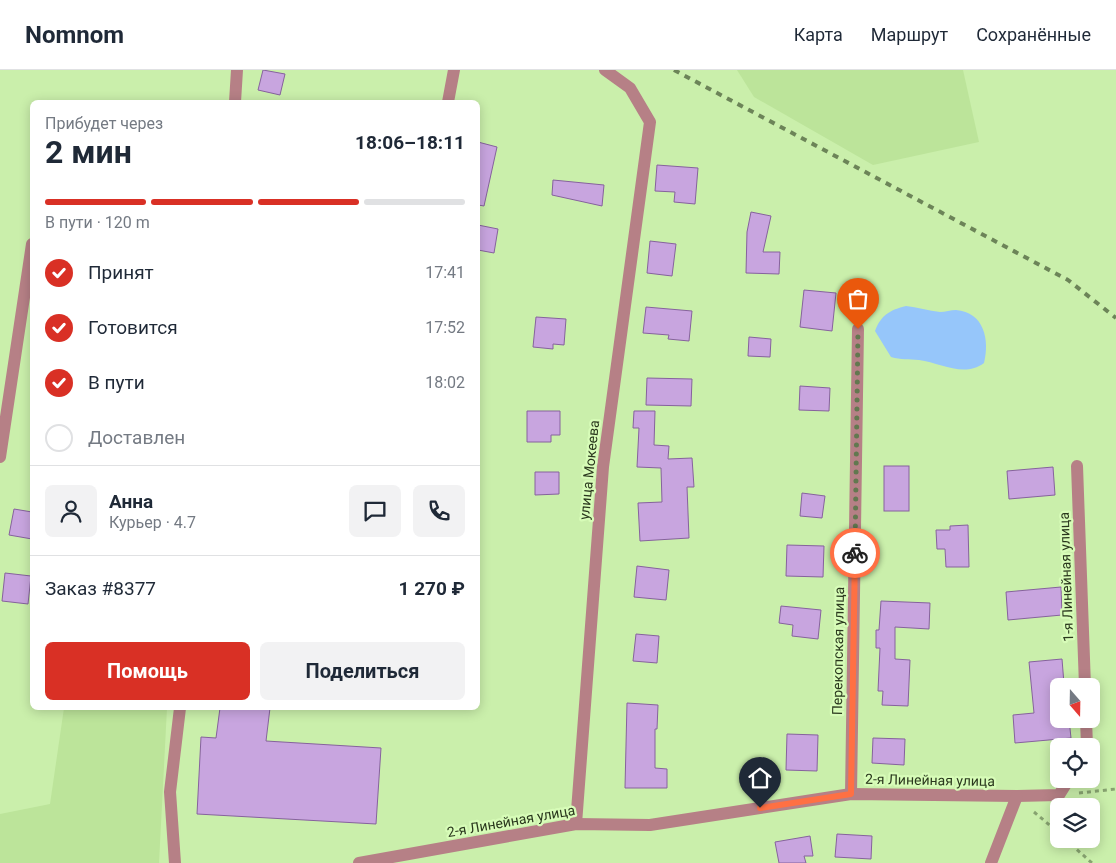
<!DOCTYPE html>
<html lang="ru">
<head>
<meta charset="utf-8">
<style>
  body { margin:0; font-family:Roboto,sans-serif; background:#f2f2f3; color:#1f2937; height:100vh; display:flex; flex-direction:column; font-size:19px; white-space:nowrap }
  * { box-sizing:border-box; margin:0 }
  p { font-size:16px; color:#747a83 }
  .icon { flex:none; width:28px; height:28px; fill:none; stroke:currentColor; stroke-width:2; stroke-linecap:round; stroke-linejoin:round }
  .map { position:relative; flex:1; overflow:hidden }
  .side { position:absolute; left:30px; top:30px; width:450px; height:610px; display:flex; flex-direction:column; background:#fff; border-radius:8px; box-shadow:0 2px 12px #0003 }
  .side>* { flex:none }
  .needle { width:32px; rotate:160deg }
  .controls { position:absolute; left:1050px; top:608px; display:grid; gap:10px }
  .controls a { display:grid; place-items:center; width:50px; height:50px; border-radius:8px; background:#fff; box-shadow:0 2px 12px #0003; font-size:25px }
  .pin { position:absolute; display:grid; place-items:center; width:42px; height:42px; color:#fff; margin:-51px -21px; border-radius:50% 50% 50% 0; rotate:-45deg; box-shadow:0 0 5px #0007 }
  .pin .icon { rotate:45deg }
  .courier { position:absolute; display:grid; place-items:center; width:50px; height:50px; margin:-25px; border:4px solid #ff7043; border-radius:50%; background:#fff; color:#222; box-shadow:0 1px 6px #0007 }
  .headline em { font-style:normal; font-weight:700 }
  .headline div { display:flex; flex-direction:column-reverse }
  .headline { display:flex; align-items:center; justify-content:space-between; height:85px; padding:0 15px }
  h1 { font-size:32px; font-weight:700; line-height:38px }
  .bar { display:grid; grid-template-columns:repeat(4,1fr); gap:8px 5px; align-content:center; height:60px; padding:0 15px }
  .bar i { height:6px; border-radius:4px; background:#e0e1e3 }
  .bar .active { background:#d93025 }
  .bar p { grid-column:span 4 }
  .line { display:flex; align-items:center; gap:12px; padding:0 15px; border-top:1px solid #e0e1e3 }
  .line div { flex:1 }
  .round { display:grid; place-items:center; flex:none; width:52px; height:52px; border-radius:8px; background:#f2f2f3 }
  ol { padding:0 15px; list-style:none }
  li { display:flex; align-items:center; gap:15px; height:55px }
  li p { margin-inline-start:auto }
  li .icon { padding:5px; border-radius:50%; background:#d93025; color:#fff; stroke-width:4 }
  li:last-child { color:#747a83 }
  li i { width:28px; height:28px; border:2px solid #e0e1e3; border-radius:50% }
  .action { display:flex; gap:10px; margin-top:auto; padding:10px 15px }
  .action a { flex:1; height:58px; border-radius:8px; background:#d93025; color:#fff; font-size:20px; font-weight:700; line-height:58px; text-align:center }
  .action a+a { background:#f2f2f3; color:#1f2937 }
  header { display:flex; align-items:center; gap:30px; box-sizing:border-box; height:70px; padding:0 25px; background:#fff; border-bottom:1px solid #e0e1e3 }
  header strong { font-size:24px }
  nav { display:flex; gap:28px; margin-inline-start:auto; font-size:18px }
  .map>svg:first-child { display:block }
</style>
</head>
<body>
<header>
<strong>Nomnom</strong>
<nav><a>Карта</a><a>Маршрут</a><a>Сохранённые</a></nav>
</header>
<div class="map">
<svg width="1116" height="793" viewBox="0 0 1116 793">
  <rect width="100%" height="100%" fill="#caefab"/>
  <g fill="#bce49a">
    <polygon points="737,0 963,0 979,72 873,95 754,27"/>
    <polygon points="64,638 167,638 159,793 0,793 0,744 50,734"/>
  </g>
  <path fill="#96c6fa" d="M906,236C917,237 929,241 940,242C945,242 951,240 956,240C984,242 990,270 984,293C964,308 941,293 919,290C909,289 901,290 891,287L875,261C881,245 890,240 906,236Z"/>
  <g fill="#c8a5df" stroke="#86629d">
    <polygon points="263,0 285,4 280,25 258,20"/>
    <polygon points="478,72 497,77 484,136 478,135"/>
    <polygon points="657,95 698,98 695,134 674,132 675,122 655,121"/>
    <polygon points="553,110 604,115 602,136 552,125"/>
    <polygon points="751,142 771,146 763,182 780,182 779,204 746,203 747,162"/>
    <polygon points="478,155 498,159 494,183 478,180"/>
    <polygon points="650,171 676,174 672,206 647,203"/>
    <polygon points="804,220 836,223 832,261 800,257"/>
    <polygon points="646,237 692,241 689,271 668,269 669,265 643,263"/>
    <polygon points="536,247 566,249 564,275 553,274 553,279 533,277"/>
    <polygon points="749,267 771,269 770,287 748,286"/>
    <polygon points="647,308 692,309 691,336 646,335"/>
    <polygon points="800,316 830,318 829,341 799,340"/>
    <polygon points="527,341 560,341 560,365 551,365 551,372 527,372"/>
    <polygon points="634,341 655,341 654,375 669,376 668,389 692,388 694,417 687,417 689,468 640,471 638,433 662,432 661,398 637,397 639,358 633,358"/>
    <rect x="884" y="396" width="25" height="45"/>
    <polygon points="1053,397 1055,425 1009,429 1007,401"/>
    <polygon points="535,402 559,402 559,424 535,425"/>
    <polygon points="802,423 825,426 822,448 800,446"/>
    <polygon points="14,439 32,442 32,469 9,465"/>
    <polygon points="968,455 969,497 946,497 945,479 937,479 936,460 950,460 950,456"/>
    <polygon points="787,475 824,476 823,507 786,506"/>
    <polygon points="637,496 669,500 666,530 634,527"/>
    <polygon points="5,503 31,506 28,534 2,531"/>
    <polygon points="1061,517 1062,545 1008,550 1006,522"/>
    <polygon points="881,531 930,533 929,559 895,557 895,589 910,590 908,636 882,635 883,621 878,621 880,578 876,578 876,560 879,560"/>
    <polygon points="781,536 821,540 818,569 792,566 793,555 779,553"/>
    <polygon points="636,564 659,566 657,593 633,591"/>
    <polygon points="1062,589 1064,614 1059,615 1059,649 1069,649 1071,668 1015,673 1013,645 1034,643 1029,592"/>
    <polygon points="627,633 658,635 657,659 655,659 655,698 667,699 667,718 625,718"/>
    <polygon points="220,638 270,638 266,671 381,678 376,754 197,744 201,667 216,668"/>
    <polygon points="787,664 818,665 817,701 786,700"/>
    <polygon points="873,668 905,669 904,695 872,693"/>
    <polygon points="837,764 872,766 871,789 835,787"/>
    <polygon points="810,766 813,786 804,786 806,793 779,793 775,772"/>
  </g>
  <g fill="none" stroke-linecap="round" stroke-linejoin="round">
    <g stroke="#87a370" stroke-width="3" stroke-dasharray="4 4" stroke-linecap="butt">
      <polyline points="1079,723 1116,719"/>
      <polyline points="1034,742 1059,763"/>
      <polyline points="1065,769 1092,793"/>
    </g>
    <g stroke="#b68086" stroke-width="12">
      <polyline points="235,32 237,0"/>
      <polyline points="448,32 454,0"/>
      <polyline points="0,387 32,174"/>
      <polyline points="1077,396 1085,616"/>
      <polyline points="1086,649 1087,676"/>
      <polyline points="851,724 858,259"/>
      <polyline points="576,754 603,397 650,52 630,18 605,0"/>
      <polyline points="175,793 170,722 180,638"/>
      <polyline points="359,793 576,754 650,755 851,724 1017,726 1059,725 1069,709"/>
      <polyline points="991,793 1017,726"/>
    </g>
    <polyline stroke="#6c8458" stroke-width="4" stroke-dasharray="6 6" stroke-linecap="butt" points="674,0 1068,210 1116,248"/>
  </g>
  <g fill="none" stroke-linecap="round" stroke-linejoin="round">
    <polyline stroke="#62784f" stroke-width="5" stroke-dasharray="0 9" points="855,483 858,259"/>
    <polyline stroke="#ff7043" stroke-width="6" points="760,738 851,724 855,483"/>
  </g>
  <g text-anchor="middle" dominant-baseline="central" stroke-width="4.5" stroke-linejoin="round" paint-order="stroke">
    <g font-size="14" fill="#2a381d" stroke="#d7fcb8">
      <text transform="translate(589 400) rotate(-84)">улица Мокеева</text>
      <text transform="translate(1066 507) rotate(-92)">1-я Линейная улица</text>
      <text transform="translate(838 581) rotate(-89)">Перекопская улица</text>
      <text transform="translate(930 710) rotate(1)">2-я Линейная улица</text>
      <text transform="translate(511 751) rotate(-10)">2-я Линейная улица</text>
    </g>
  </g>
</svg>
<div class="controls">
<a><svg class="needle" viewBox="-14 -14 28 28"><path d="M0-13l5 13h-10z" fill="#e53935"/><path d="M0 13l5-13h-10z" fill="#747a83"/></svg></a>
<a><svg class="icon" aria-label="locate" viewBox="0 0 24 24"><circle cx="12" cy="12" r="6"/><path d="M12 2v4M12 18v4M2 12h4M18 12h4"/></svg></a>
<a><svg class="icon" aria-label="layers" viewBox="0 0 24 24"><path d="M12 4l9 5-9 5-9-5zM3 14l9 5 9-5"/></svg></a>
</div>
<div class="pin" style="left:858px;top:259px;background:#ea580c"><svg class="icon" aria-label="bag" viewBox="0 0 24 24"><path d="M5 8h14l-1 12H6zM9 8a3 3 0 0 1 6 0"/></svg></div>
<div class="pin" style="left:760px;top:738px;background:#1f2937"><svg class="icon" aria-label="home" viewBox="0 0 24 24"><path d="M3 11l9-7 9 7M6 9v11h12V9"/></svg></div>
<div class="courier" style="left:855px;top:483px"><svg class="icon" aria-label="bike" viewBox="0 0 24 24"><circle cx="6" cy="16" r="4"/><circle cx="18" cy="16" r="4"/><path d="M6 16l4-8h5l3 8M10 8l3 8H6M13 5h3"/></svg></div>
<section class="side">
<div class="headline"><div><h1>2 мин</h1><p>Прибудет через</p></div><em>18:06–18:11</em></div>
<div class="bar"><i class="active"></i><i class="active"></i><i class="active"></i><i></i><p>В пути · 120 m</p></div>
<ol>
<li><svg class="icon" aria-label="check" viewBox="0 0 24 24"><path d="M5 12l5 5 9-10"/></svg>Принят<p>17:41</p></li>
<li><svg class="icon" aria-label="check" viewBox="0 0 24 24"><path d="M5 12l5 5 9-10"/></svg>Готовится<p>17:52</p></li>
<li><svg class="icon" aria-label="check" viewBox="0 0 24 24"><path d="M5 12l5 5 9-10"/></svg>В пути<p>18:02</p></li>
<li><i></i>Доставлен</li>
</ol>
<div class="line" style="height:90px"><a class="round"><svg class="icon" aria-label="person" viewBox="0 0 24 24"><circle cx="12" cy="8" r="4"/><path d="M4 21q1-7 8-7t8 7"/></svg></a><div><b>Анна</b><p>Курьер · 4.7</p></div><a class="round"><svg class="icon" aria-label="chat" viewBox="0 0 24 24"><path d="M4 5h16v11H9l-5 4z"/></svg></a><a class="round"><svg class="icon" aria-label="phone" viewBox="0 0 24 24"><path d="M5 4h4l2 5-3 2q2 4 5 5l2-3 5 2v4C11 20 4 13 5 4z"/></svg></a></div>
<div class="line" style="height:65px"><div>Заказ #8377</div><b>1 270 ₽</b></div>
<div class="action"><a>Помощь</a><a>Поделиться</a></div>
</section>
</div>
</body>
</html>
